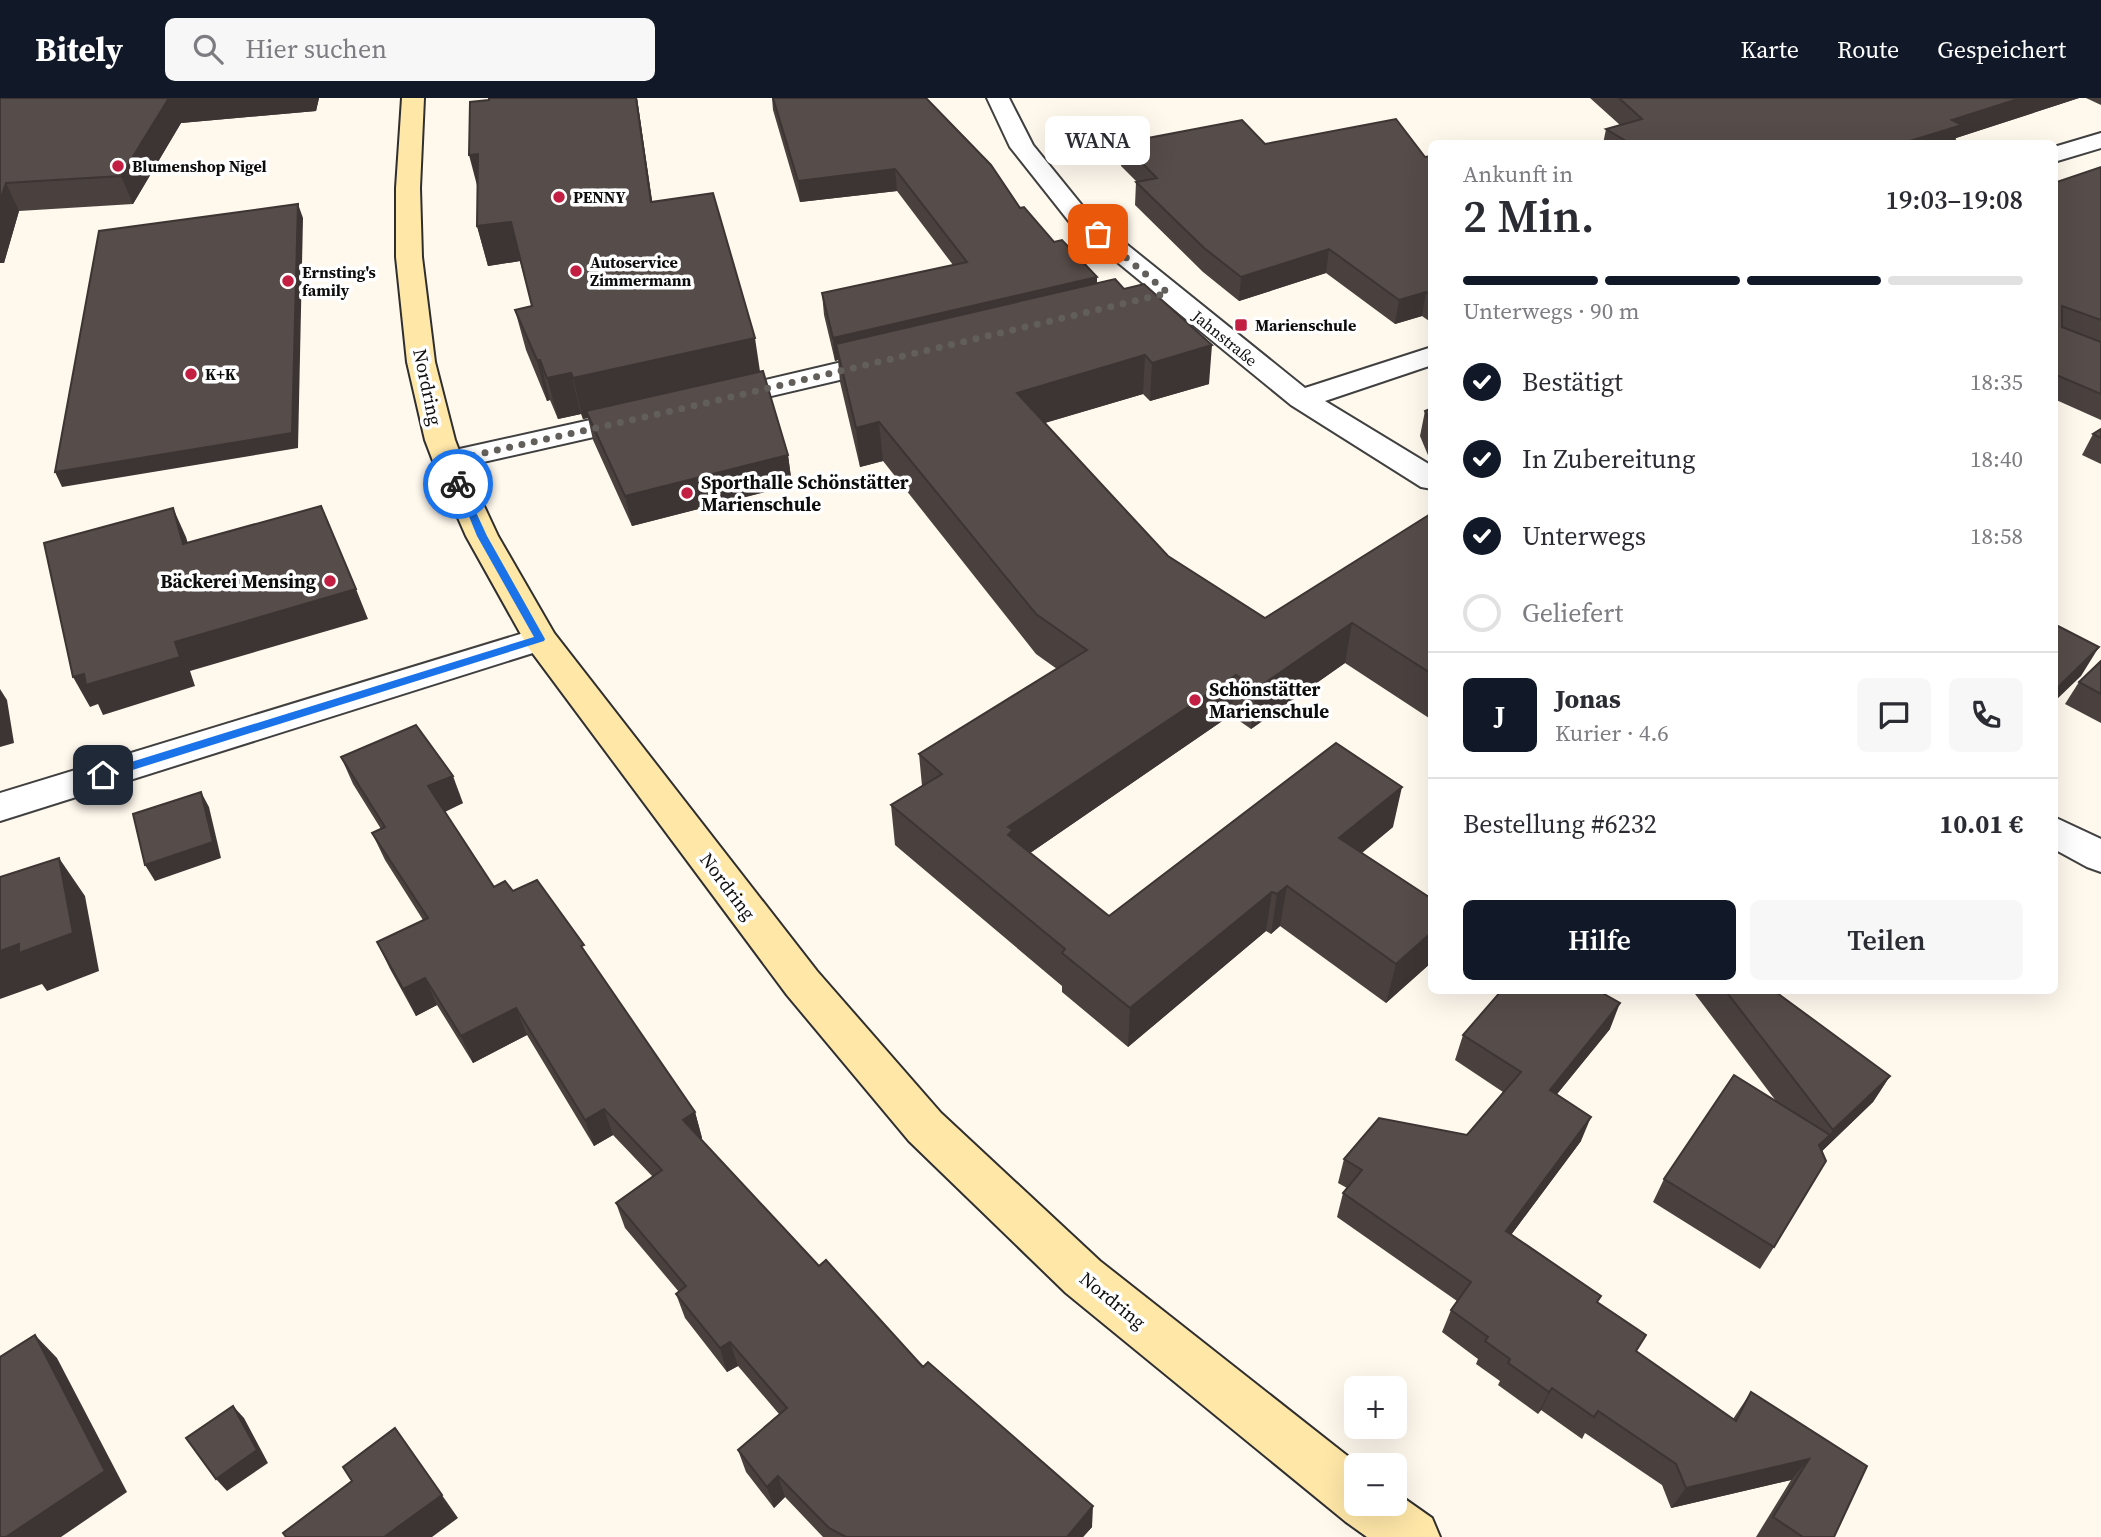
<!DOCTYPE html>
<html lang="de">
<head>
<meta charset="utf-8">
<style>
  body { margin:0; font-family:"Source Serif 4",serif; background:#f7f7f7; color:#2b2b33; height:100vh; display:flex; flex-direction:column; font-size:26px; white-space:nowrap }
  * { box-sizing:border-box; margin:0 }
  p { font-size:23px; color:#7c7c81 }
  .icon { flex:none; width:38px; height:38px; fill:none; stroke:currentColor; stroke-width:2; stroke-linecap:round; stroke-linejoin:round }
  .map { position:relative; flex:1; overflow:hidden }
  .details { position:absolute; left:1428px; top:42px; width:630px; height:854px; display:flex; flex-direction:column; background:#fff; border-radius:10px; box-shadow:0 7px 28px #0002 }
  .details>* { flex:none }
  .controls { position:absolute; left:1344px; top:1278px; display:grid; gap:14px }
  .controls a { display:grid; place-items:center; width:63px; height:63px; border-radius:10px; background:#fff; box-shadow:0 7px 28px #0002; font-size:35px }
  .pin { position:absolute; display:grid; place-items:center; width:60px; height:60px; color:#fff; margin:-30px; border-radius:14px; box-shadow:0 4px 10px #0006 }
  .courier { position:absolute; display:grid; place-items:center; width:70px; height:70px; margin:-35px; border:5px solid #1a73e8; border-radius:50%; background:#fff; color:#222; box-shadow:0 2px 9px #0007 }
  .bubble { position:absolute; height:49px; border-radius:10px; background:#fff; box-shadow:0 7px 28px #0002; font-size:23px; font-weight:600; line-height:49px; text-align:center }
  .head em { font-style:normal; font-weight:600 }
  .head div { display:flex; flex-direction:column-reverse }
  .head { display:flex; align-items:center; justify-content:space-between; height:119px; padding:0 35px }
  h1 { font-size:46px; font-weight:600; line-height:52px }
  .bar { display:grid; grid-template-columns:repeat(4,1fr); gap:10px 7px; align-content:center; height:84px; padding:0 35px }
  .bar i { height:9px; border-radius:5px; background:#e1e1e2 }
  .bar .selected { background:#111827 }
  .bar p { grid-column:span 4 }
  .line { display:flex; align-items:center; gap:18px; padding:0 35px; border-top:2px solid #e1e1e2 }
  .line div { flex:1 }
  .round { display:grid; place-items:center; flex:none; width:74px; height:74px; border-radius:10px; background:#f7f7f7 }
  ol { padding:0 35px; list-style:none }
  li { display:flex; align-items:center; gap:21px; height:77px }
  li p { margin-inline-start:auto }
  li .icon { padding:7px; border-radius:50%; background:#111827; color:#fff; stroke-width:4 }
  li:last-child { color:#7c7c81 }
  li i { width:38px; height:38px; border:4px solid #e1e1e2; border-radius:50% }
  .cta { display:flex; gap:14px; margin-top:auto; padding:14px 35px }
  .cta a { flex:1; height:80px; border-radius:10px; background:#111827; color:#fff; font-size:28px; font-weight:600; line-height:80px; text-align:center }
  .cta a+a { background:#f7f7f7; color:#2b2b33 }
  header { display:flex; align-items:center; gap:42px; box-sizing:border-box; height:98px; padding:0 35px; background:#111827; color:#fff }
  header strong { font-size:33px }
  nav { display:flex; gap:38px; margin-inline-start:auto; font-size:24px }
  .search { width:490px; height:63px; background:#f7f7f7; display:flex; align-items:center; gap:18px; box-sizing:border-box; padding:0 24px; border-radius:10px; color:#7c7c81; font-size:26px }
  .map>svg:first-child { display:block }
</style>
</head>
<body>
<header>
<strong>Bitely</strong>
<div class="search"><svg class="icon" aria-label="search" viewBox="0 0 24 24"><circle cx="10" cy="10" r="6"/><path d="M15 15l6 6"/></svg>Hier suchen</div>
<nav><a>Karte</a><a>Route</a><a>Gespeichert</a></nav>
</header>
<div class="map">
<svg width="2101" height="1439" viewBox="0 0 2101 1439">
  <rect width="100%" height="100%" fill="#fff8ed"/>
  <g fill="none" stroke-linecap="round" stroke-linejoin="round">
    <defs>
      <g id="minor">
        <polygon points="987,0 1009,0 1033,47 1089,116 1305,290 1432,249 1432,267 1325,303 1432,368 1432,391 1421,389 1291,307 1165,204 1108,218 1098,216 1094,210 1098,204 1150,191 1071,126 1010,49"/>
        <polygon points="2101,35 2101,50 2054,64 2054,49"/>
        <polygon points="889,253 899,256 903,262 899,268 716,311 706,308 701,302 706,296"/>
        <polygon points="640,311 651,314 655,320 651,326 448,372 437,370 433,363 437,356"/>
        <polygon points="540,530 552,533 557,541 552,549 0,723 0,695"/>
        <polygon points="2054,719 2101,741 2101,774 2087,769 2054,751"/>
      </g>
      <polygon id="secondary" points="402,0 424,0 420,90 422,159 435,264 455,342 463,363 498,438 554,535 817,873 941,1015 1100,1163 1359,1367 1356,1367 1356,1405 1395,1405 1395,1394 1432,1420 1440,1439 1367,1439 1346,1424 1066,1195 909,1043 787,897 528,549 466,438 433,363 425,342 407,264 396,159 396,90"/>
    </defs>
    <use href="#minor" stroke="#404040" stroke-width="4"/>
    <use href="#secondary" stroke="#2f2f2f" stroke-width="4"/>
    <use href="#minor" fill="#fff" fill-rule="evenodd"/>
    <use href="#secondary" fill="#ffe7a8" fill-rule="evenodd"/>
  </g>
  <g fill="#4a413f">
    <polygon points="0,0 319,0 316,13 181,25 133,106 19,113 4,165 0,165"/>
    <polygon points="637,0 652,104 760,274 788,357 792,387 632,428 593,342 588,320 583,321 581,316 558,321 550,302 547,303 526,252 515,212 532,208 520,163 488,168 477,128 478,91"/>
    <polygon points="772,0 926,0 1020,110 1054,144 1097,179 1097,186 1209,286 1150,303 1143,296 1045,325 1168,458 1265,520 1432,415 1432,622 1345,565 1251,631 1231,617 1030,755 1109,818 1393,729 1362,755 1432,801 1432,864 1386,905 1280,828 1271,836 1266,833 1128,949 1062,894 1062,888 895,747 891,707 922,688 919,656 1057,571 1036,556 883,363 860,369 840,284 838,262 835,263 824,217 822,195 953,167 897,93 800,104 773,12"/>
    <polygon points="1590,0 2079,0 1956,40 1954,46 1603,46 1606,31 1620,27"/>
    <polygon points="2086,0 2101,0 2101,7"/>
    <polygon points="1122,45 1265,46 1425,59 1432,58 1432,225 1422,218 1395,226 1326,175 1239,203 1203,174 1135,107 1136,84 1137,84 1121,68"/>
    <polygon points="2101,69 2101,322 2054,301 2054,85"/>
    <polygon points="1432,310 1432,361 1430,362 1420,338 1425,313"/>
    <polygon points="2101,331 2101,366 2082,357 2093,336"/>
    <polygon points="2101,563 2101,625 2065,606 2079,584"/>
    <polygon points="341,659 463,705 445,714 494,789 513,793 587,858 695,1014 702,1040 701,1041 819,1168 1092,1429 1083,1439 823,1439 785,1399 774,1410 746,1374 738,1352 779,1316 738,1268 727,1274 685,1220 676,1196 679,1194 625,1130 616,1105 653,1079 613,1037 594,1048 527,937 473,965 437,907 416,918 390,871 377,844 423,822 385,762 372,735 381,731 353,686"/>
    <polygon points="1692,892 1773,892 1890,978 1873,1004 1822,1053 1774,1149 1760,1171 1653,1104 1664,1081 1776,1003"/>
    <polygon points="1610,931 1557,996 1581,1043 1511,1137 1601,1198 1597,1204 1637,1254 1733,1321 1751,1294 1867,1368 1834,1439 1756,1439 1791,1382 1671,1410 1662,1387 1585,1335 1582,1341 1541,1312 1538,1316 1498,1287 1500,1283 1476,1266 1478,1261 1442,1234 1451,1212 1457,1203 1337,1119 1343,1095 1347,1090 1338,1085 1344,1061 1467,1037 1503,994 1455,962 1463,937"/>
  </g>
  <g fill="#3c3533">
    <polygon points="169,0 319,0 316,13 181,25 133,106 121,78"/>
    <polygon points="636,0 637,0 658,143 651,104"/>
    <polygon points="2021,0 2079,0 1956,40 1954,46 1900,46 1952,22"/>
    <polygon points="478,56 479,95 469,57"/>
    <polygon points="895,71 897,93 800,104 798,83"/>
    <polygon points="6,85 19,113 4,165 0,165 0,103"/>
    <polygon points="298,106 303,120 298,350 62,389 55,374"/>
    <polygon points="511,124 520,163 488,168 477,128"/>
    <polygon points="1329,151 1326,175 1239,203 1241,179"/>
    <polygon points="1097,179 1096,201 836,246 838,262 835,263 833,240"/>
    <polygon points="1426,194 1422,218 1395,226 1399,202"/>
    <polygon points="755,240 761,280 586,313 588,320 583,321 573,280"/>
    <polygon points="1212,247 1209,286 1150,303 1152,265"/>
    <polygon points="1145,257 1143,296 1017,333 1017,295"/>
    <polygon points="537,262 540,262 550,302 547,303"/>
    <polygon points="571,275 581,316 558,321 547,280"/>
    <polygon points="879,324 883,363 860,369 856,330"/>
    <polygon points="788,357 792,387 632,428 625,398"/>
    <polygon points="173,410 186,439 197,476 183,446"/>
    <polygon points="356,491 368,521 190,573 195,588 103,617 98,606 90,609 73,579 175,544"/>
    <polygon points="1352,525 1345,565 1251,631 1256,591"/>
    <polygon points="2099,549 2081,578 2054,604 2054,593"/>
    <polygon points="1236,577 1231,617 1014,766 1009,776 1008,729"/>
    <polygon points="0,591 7,602 14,645 0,649"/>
    <polygon points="453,678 463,705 439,716 428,688"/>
    <polygon points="1402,689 1393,729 1332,779 1339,740"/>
    <polygon points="201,694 209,709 221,760 155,783 145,767"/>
    <polygon points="59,760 85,798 99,873 47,893 42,886 0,901 0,853"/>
    <polygon points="1287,788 1280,828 1271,836 1277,796"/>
    <polygon points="1272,794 1266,833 1128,949 1130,910"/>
    <polygon points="1432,834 1432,864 1386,905 1396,866"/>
    <polygon points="425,880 437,907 416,918 403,891"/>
    <polygon points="1620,905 1610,931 1540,1017 1550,992"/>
    <polygon points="516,910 527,937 473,965 461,938"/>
    <polygon points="1890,978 1873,1004 1817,1058 1833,1032"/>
    <polygon points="604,1011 613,1037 594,1048 585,1022"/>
    <polygon points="695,1014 702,1040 691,1048 683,1022"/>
    <polygon points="1591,1019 1581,1043 1496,1157 1506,1133"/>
    <polygon points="1830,1037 1816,1059 1819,1047"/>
    <polygon points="35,1237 57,1260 127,1394 61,1439 6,1439"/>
    <polygon points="730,1244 738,1268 727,1274 720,1250"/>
    <polygon points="1552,1290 1541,1312 1538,1316 1549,1294"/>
    <polygon points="233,1308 244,1320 268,1365 227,1393 216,1381"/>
    <polygon points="395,1330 458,1420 432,1439 384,1439"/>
    <polygon points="1809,1361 1791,1382 1671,1410 1686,1390"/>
    <polygon points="778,1378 785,1399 774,1410 767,1389"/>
    <polygon points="1093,1408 1092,1429 1083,1439 1067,1439"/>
  </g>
  <g fill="#564c49" stroke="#3c3533" stroke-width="2">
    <polygon points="0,0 169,0 121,78 6,85 0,103"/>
    <polygon points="489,0 636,0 651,104 713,95 755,240 573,280 571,275 547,280 540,262 537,262 515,212 532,208 511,124 477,128 478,56 469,57 470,4 489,2"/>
    <polygon points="773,0 926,0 991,67 1020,110 1024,109 1054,144 1062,142 1097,179 833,240 822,195 967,164 895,71 798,83"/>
    <polygon points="1619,0 2021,0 1952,22 1962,27 1900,46 1895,46 1891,43 1884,46 1631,46 1606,31 1642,21"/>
    <polygon points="1396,21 1425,59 1432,58 1432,198 1426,194 1399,202 1329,151 1241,179 1204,150 1136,84 1157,80 1122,45 1242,22 1265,46"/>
    <polygon points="2101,69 2101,222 2062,208 2062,229 2101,244 2101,296 2054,276 2054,85"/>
    <polygon points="298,106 292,335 55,374 99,133"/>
    <polygon points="1115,181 1124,191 1144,186 1212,247 1152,265 1145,257 1017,295 1168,458 1265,520 1432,415 1432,576 1352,525 1256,591 1236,577 1008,729 1013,732 1008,737 1109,818 1336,645 1402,689 1339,740 1432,801 1432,834 1396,866 1287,788 1277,796 1272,794 1130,910 1062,855 1065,851 891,707 942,676 919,656 1087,552 1036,516 879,324 856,330 836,246"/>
    <polygon points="763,273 788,357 625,398 586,313"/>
    <polygon points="1432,310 1432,329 1425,313"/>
    <polygon points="2101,331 2101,340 2093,336"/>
    <polygon points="321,408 356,491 175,544 180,559 86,587 84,576 73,579 44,445 173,410 183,446"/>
    <polygon points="2054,526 2099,549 2054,593"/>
    <polygon points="2101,563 2101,596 2079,584"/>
    <polygon points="416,627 453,678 428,688 494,789 505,783 513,793 537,782 584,847 581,848 695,1014 683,1022 819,1168 826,1162 923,1269 928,1264 1093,1408 1067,1439 846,1439 829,1430 778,1378 767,1389 738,1352 787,1310 730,1244 720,1250 676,1196 686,1188 616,1105 662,1072 604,1011 585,1022 516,910 461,938 425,880 403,891 377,844 428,820 372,735 385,729 341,659"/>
    <polygon points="201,694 213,744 145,767 133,716"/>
    <polygon points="59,760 73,835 19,855 19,846 0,853 0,779"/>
    <polygon points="1502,892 1597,892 1620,905 1550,992 1591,1019 1506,1133 1601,1198 1597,1204 1646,1237 1636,1253 1736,1323 1751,1294 1867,1368 1834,1439 1803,1439 1773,1419 1809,1361 1686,1390 1676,1366 1598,1313 1594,1319 1552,1290 1549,1294 1508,1265 1510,1261 1485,1243 1488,1239 1451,1212 1471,1184 1343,1095 1362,1072 1344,1061 1379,1020 1467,1037 1521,974 1463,937"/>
    <polygon points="1725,892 1773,892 1890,978 1833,1032"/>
    <polygon points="1734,977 1830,1037 1819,1047 1826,1063 1774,1149 1664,1081"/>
    <polygon points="35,1237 105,1373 6,1439 0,1439 0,1259"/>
    <polygon points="233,1308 257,1352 216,1381 186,1340"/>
    <polygon points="395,1330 442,1397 384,1439 286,1439 283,1435 352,1383 343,1369"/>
  </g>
  <polygon fill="#1a73e8" points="455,384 463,386 487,438 545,541 544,543 107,680 99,680 99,674 534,539 477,438"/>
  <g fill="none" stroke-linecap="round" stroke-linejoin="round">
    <polyline stroke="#625f5b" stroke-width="7" stroke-dasharray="0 12.6" points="458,386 448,363 685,310 1168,195 1098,136"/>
  </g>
  <g fill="#c31f42" stroke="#fff" stroke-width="2.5">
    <circle cx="118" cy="68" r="7"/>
    <circle cx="559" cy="99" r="7"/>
    <circle cx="576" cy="173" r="7"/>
    <circle cx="288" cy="183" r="7"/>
    <rect x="1234" y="220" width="14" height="14" rx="3.5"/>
    <circle cx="191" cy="276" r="7"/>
    <circle cx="687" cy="395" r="7"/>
    <circle cx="330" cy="483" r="7"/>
    <circle cx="1195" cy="602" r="7"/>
  </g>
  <g text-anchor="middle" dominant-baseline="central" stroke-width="7" stroke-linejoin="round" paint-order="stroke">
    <g font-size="16" font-weight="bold" fill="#0d0d0d" stroke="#fff" text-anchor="start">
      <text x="132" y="68">Blumenshop Nigel</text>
      <text x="573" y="99">PENNY</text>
      <text x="590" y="164">Autoservice<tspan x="590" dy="18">Zimmermann</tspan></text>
      <text x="302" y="174">Ernsting's<tspan x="302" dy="18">family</tspan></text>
      <text x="1255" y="227">Marienschule</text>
      <text x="205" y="276">K+K</text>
    </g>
    <g font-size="16" fill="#0d0d0d" stroke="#fff">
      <text transform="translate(1225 240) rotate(39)">Jahnstraße</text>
    </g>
    <g font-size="19" fill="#0d0d0d" stroke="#fff">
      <text transform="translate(428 289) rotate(78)">Nordring</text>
      <text transform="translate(728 788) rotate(53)">Nordring</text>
      <text transform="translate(1113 1202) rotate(39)">Nordring</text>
    </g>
    <g font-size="19" font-weight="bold" fill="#0d0d0d" stroke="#fff" text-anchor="start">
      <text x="701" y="384">Sporthalle Schönstätter<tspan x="701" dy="22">Marienschule</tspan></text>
      <text x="316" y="483" text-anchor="end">Bäckerei Mensing</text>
      <text x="1209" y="591">Schönstätter<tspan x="1209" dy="22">Marienschule</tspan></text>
    </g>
  </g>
</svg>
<div class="controls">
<a>+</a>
<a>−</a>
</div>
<div class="pin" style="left:1098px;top:136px;background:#ea580c"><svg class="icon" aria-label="bag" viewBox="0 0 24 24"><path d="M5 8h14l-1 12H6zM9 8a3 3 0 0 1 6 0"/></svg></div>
<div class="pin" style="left:103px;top:677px;background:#1f2937"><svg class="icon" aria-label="home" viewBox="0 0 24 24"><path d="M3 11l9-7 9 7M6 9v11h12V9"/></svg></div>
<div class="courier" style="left:458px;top:386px"><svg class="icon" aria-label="bike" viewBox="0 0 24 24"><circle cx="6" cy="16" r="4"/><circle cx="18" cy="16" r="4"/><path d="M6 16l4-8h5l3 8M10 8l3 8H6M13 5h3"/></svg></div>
<div class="bubble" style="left:1045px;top:18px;width:105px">WANA</div>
<section class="details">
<div class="head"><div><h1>2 Min.</h1><p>Ankunft in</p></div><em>19:03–19:08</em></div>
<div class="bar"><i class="selected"></i><i class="selected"></i><i class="selected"></i><i></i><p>Unterwegs · 90 m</p></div>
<ol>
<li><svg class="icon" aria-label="check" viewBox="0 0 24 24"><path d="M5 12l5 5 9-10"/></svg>Bestätigt<p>18:35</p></li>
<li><svg class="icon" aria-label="check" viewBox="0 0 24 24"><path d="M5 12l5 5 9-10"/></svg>In Zubereitung<p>18:40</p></li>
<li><svg class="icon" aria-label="check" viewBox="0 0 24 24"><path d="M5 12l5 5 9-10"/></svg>Unterwegs<p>18:58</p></li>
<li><i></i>Geliefert</li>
</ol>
<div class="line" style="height:126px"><b class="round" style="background:#111827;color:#fff">J</b><div><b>Jonas</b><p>Kurier · 4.6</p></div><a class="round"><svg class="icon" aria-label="chat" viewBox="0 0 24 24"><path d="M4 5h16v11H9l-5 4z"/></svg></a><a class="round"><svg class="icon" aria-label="phone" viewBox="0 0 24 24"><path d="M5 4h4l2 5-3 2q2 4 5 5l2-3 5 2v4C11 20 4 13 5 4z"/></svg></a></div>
<div class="line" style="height:91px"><div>Bestellung #6232</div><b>10.01 €</b></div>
<div class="cta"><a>Hilfe</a><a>Teilen</a></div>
</section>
</div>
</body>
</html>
